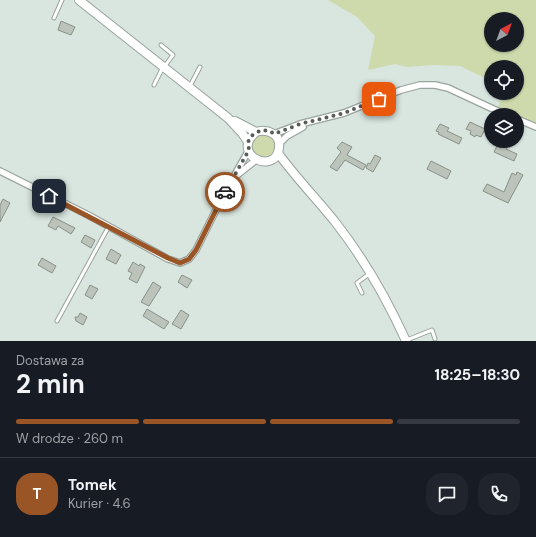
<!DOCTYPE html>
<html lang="pl">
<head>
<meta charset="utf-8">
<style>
  body { margin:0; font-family:"DM Sans",sans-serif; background:#20242c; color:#f1f3f6; height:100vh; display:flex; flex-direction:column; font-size:15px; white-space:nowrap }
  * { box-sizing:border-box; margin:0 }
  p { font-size:13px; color:#9ea1a6 }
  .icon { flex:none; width:22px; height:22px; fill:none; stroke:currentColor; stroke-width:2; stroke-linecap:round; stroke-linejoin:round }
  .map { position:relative; height:341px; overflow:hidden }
  .side { display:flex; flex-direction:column; background:#171b24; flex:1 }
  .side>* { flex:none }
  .needle { width:26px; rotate:41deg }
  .tools { position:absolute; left:484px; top:12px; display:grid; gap:8px }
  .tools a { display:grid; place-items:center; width:40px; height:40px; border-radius:50%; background:#171b24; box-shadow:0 1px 3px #0004; font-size:20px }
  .pin { position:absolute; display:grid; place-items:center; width:34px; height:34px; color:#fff; margin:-17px; border-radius:8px; box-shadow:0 2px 6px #0006 }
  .courier { position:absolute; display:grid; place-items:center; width:40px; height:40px; margin:-20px; border:3px solid #995526; border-radius:50%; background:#fff; color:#222; box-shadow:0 1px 5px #0007 }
  .headline em { font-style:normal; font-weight:700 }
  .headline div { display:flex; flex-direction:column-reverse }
  .headline { display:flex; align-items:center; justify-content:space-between; height:68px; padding:0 16px }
  h1 { font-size:26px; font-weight:700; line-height:30px }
  .bar { display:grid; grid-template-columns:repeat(4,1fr); gap:6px 4px; align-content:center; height:48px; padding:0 16px }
  .bar i { height:5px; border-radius:3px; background:#363941 }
  .bar .selected { background:#995526 }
  .bar p { grid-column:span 4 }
  .line { display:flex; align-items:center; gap:10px; padding:0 16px; border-top:1px solid #363941 }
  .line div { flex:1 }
  .round { display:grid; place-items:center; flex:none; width:42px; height:42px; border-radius:16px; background:#20242c }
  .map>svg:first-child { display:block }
</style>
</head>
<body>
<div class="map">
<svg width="536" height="341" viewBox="0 0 536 341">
  <rect width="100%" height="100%" fill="#d9e5df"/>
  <g fill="#cedaac" fill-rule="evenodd">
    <path d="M328,0H536V127L517,119V115H506L497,109L504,93H517V67H491V81L460,66L433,65L407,67L395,64L368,70L375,36L357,17ZM491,19H517V45H491Z"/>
    <circle cx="264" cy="146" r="12"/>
  </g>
  <g fill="#bbc3ba" stroke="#899088">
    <polygon points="61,21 75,27 71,35 58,30"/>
    <polygon points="470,122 485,129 481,137 476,135 475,137 470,134 471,131 466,129"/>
    <polygon points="440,124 449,128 447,131 462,138 459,144 438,134 439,132 436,131"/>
    <polygon points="342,142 352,147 347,155 366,165 363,170 345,160 337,171 330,167 341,152 337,148"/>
    <polygon points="499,142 508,146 506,149 517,154 514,161 494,152"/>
    <polygon points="375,155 381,158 373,172 366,168 368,163 370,164"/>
    <polygon points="431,161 451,171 447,179 427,169"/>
    <polygon points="517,172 523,175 508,203 483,191 487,184 504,192 512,173 516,175"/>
    <polygon points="3,199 10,203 0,222 0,205"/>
    <polygon points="53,217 75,228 71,234 58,226 56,230 48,226"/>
    <polygon points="85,235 95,240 91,248 81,242"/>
    <polygon points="111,249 121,255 116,264 106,259"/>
    <polygon points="42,258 56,266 52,273 38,265"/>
    <polygon points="133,262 139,266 140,264 145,267 137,283 129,279 132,273 128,271"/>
    <polygon points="182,275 192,280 187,288 178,282"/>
    <polygon points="153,282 161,287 149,306 141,302"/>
    <polygon points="90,285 98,289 92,299 85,295"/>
    <polygon points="147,309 169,322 164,329 143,316"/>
    <polygon points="181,310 189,315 181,329 172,324"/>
    <polygon points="80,313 87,317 83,325 76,321 75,317 78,317"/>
  </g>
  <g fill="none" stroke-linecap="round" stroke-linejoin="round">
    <defs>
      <g id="lane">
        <polyline points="54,18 62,0"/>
        <polyline points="154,85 161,71 173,55 161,45"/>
        <polyline points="190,86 200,67"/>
        <polyline points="362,293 357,283 369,274"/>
        <polyline points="57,321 109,226"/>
        <polyline points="407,340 432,330 435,339"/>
      </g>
      <g id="street">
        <polyline points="517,119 536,127"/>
        <polyline points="274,134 300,124 344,113 401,90 420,85 435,85 448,88 506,115"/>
        <polyline points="279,144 287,136 303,127"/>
        <polyline points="0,171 88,215 168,259 180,263 189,259 196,250 225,192 249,150"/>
        <polyline points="236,176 256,160"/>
      </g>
      <g id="secondary">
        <polyline points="79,0 228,118 242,133 248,142"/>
        <path d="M235,121L256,132C267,128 281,134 279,148C276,176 229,155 256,132"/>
        <path d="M278,153C296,178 317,199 336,223C364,259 387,299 406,341"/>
      </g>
    </defs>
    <use href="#lane" stroke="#99a49e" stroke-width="5"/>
    <use href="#street" stroke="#99a49e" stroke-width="8"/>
    <use href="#secondary" stroke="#99a49e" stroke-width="10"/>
    <use href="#lane" stroke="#fff" stroke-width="3"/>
    <use href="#street" stroke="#fff" stroke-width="5.5"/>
    <use href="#secondary" stroke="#fff" stroke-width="8"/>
  </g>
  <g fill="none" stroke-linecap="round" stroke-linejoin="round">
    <polyline stroke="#575e5a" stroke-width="4" stroke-dasharray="0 7.2" points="225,192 249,150 248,142 251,136 261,130 270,131 274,134 300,124 344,113 379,99"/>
    <polyline stroke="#995526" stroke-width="5" points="49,196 168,258 180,263 189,259 196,250 225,192"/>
  </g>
</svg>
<div class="tools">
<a><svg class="needle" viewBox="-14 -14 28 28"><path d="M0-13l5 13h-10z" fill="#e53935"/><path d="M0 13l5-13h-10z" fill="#9ea1a6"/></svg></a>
<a><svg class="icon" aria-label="locate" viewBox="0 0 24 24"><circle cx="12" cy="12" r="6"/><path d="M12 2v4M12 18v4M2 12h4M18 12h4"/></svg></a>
<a><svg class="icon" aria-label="layers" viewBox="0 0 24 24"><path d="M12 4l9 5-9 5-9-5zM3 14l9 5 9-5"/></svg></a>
</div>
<div class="pin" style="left:379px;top:99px;background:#ea580c"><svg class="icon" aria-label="bag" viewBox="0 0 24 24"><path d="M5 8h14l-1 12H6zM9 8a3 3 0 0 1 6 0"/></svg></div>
<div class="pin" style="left:49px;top:196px;background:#1f2937"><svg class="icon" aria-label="home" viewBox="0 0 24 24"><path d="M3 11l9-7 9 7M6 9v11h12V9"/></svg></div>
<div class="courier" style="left:225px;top:192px"><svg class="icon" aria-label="car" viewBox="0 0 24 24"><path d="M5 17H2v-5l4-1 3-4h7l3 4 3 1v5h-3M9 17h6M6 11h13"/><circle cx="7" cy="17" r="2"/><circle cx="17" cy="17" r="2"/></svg></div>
</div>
<section class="side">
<div class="headline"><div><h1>2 min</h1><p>Dostawa za</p></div><em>18:25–18:30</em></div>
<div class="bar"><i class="selected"></i><i class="selected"></i><i class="selected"></i><i></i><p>W drodze · 260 m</p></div>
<div class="line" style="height:72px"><b class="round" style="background:#995526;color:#fff">T</b><div><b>Tomek</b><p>Kurier · 4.6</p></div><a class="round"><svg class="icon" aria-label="chat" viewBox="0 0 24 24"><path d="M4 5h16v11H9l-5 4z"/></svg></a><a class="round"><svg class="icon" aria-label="phone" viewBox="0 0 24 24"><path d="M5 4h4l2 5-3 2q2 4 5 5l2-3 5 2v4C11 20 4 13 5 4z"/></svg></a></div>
</section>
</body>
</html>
